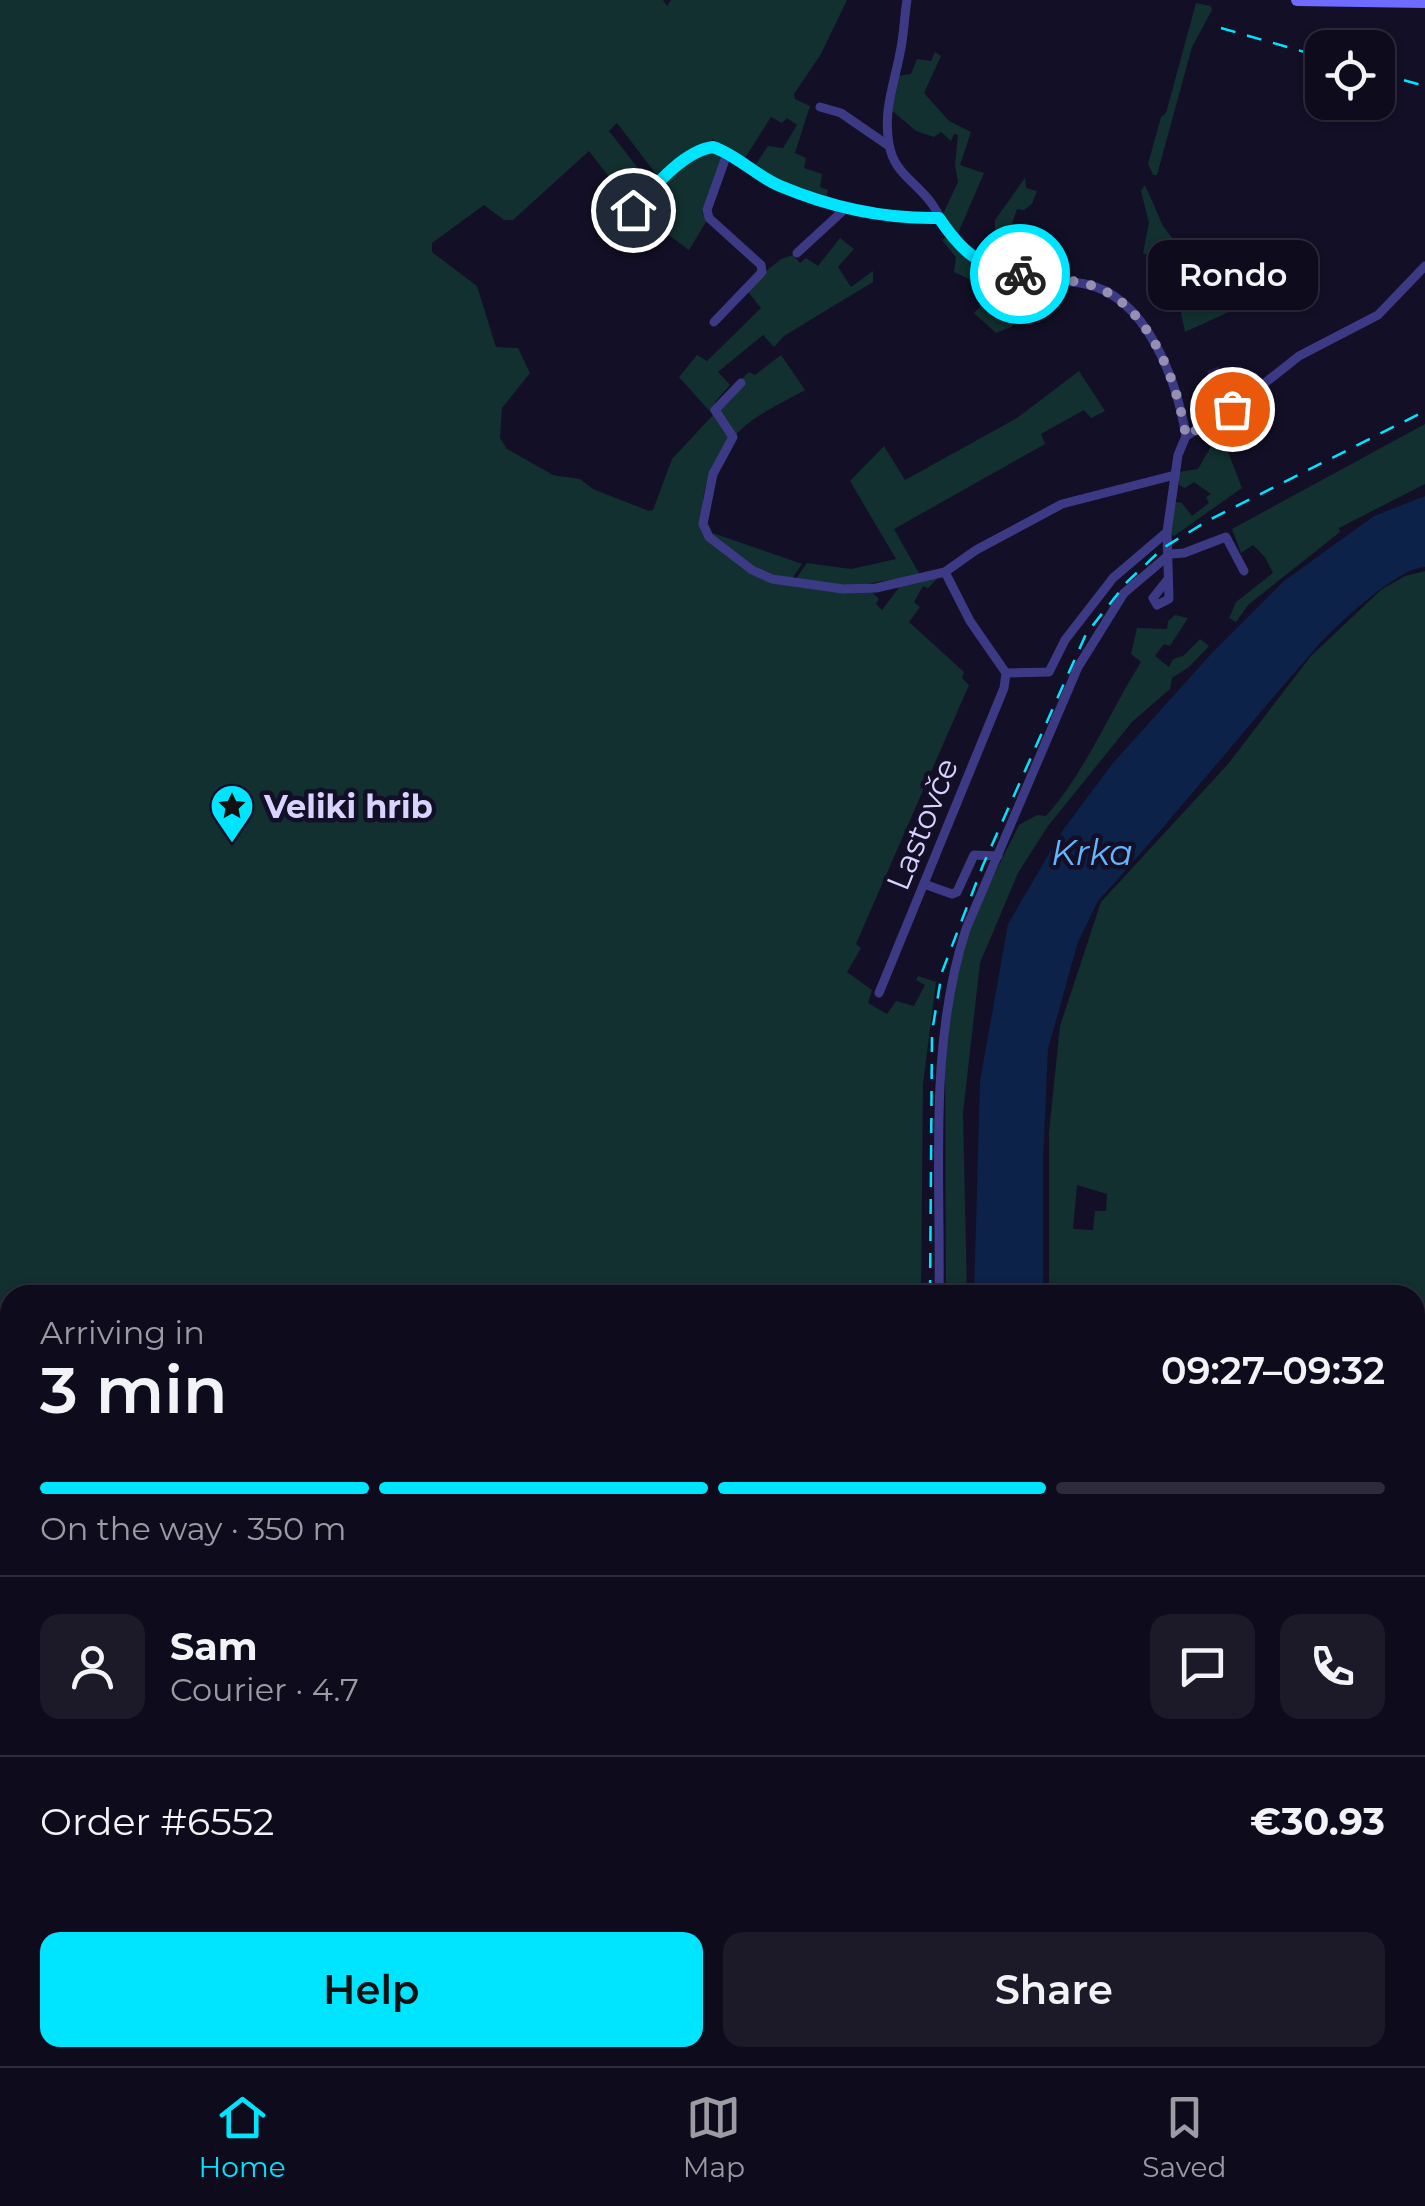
<!DOCTYPE html>
<html lang="en">
<head>
<meta charset="utf-8">
<style>
  body { margin:0; font-family:Montserrat,sans-serif; background:#1c1929; color:#f1f3f6; height:100vh; display:flex; flex-direction:column; font-size:38px; white-space:nowrap }
  * { box-sizing:border-box; margin:0 }
  p { font-size:32px; color:#9b9ba3 }
  .icon { flex:none; width:55px; height:55px; fill:none; stroke:currentColor; stroke-width:2; stroke-linecap:round; stroke-linejoin:round }
  .map { position:relative; flex:1; overflow:hidden }
  .sheet { position:absolute; left:0px; top:1285px; width:1425px; height:782px; display:flex; flex-direction:column; background:#0e0b1c; border-radius:30px 30px 0 0; box-shadow:0 2px 8px #0004,0 0 0 2px #2e2b3b }
  .sheet>* { flex:none }
  .fabs { position:absolute; left:1305px; top:30px; display:grid; gap:20px }
  .fabs a { display:grid; place-items:center; width:90px; height:90px; border-radius:20px; background:#0e0b1c; box-shadow:0 2px 8px #0004,0 0 0 2px #2e2b3b; font-size:50px }
  .pin { position:absolute; display:grid; place-items:center; width:85px; height:85px; color:#fff; margin:-42px; border:5px solid #fff; border-radius:50%; box-shadow:0 2px 10px #0007 }
  .courier { position:absolute; display:grid; place-items:center; width:100px; height:100px; margin:-50px; border:8px solid #00e5ff; border-radius:50%; background:#fff; color:#222; box-shadow:0 2px 12px #0007 }
  .bubble { position:absolute; height:70px; border-radius:20px; background:#0e0b1c; box-shadow:0 2px 8px #0004,0 0 0 2px #2e2b3b; font-size:32px; font-weight:600; line-height:70px; text-align:center }
  .summary em { font-style:normal; font-weight:600 }
  .summary div { display:flex; flex-direction:column-reverse }
  .summary { display:flex; align-items:center; justify-content:space-between; height:170px; padding:0 40px }
  h1 { font-size:65px; font-weight:600; line-height:75px }
  .bar { display:grid; grid-template-columns:repeat(4,1fr); gap:15px 10px; align-content:center; height:120px; padding:0 40px }
  .bar i { height:12px; border-radius:8px; background:#2e2b3b }
  .bar .active { background:#00e5ff }
  .bar p { grid-column:span 4 }
  .line { display:flex; align-items:center; gap:25px; padding:0 40px; border-top:2px solid #2e2b3b }
  .line div { flex:1 }
  .round { display:grid; place-items:center; flex:none; width:105px; height:105px; border-radius:20px; background:#1c1929 }
  .primary-button { display:flex; gap:20px; margin-top:auto; padding:20px 40px }
  .primary-button a { flex:1; height:115px; border-radius:20px; background:#00e5ff; color:#111; font-size:40px; font-weight:600; line-height:115px; text-align:center }
  .primary-button a+a { background:#1c1929; color:#f1f3f6 }
  .tabs { display:flex; justify-content:space-around; align-items:center; height:140px; border-top:2px solid #2e2b3b; background:#0e0b1c; font-size:28px; color:#9b9ba3 }
  .tabs a { display:grid; justify-items:center; gap:5px }
  .tabs .active { color:#00e5ff }
  .map>svg:first-child { display:block }
</style>
</head>
<body>
<div class="map">
<svg width="1425" height="2066" viewBox="0 0 1425 2066">
  <rect width="100%" height="100%" fill="#130f26"/>
  <g fill="#12302f" fill-rule="evenodd">
    <path d="M0,0H663L667,6L671,0H847L821,54L794,94L795,99L810,106L795,153L806,158L804,168L822,174L820,187L828,190L826,196L784,184L754,167L768,146L783,148L797,125L787,118L782,123L771,117L745,158L712,139V143L702,144L659,178L617,123L609,131L652,186L632,207L589,151L513,220H504L484,205L432,243V252L477,286L496,347L518,348L530,373L502,408L500,438L507,449L553,475L580,479L593,489L649,511L653,510L672,459L713,415L679,377L697,355L707,361L761,308L745,288L781,259L793,255L800,263L806,258L818,266L840,238L854,249L838,267L851,287L873,271V282L784,336L774,347L763,335L718,372L730,385L715,402L714,415L725,397L729,398L734,394L730,390L749,372L755,375L781,355L805,390C789,399 772,407 757,417C723,439 691,490 707,531L802,564L791,580L760,571L712,537L709,542L755,575L770,581L837,590H870L879,599L876,604L882,610L901,585L938,578L928,588L923,586L914,602L920,607L909,622L964,672L962,678L969,685L856,944L861,948L847,972L872,990L868,1003L887,1014L896,1001L914,1006L925,985L916,980L918,976L936,982L923,1084L921,1295H10V1712L0,1709Z"/>
    <polygon points="1196,3 1211,6 1212,10 1192,47 1157,175 1153,175 1148,164 1161,117 1166,113"/>
    <polygon points="935,52 941,56 924,93 949,121 971,132 960,165 984,173 956,238 942,216 958,182 955,165 958,135 954,134 951,141 941,132 934,137 916,131 889,108 898,76 911,74 917,59 931,61"/>
    <polygon points="708,148 724,154 702,212 706,222 689,250 666,233 656,246 635,229 628,217 674,172"/>
    <polygon points="1025,178 1026,188 1037,191 1032,204 1024,210 1017,209 1009,233 995,230 995,220"/>
    <path d="M1145,185L1163,226L1229,312L1185,332L1181,313L1184,309L1176,299L1161,306C1163,283 1171,267 1143,253L1149,223L1141,191Z"/>
    <polygon points="946,237 961,254 1004,275 995,298 1026,314 1011,327 996,333 974,313 991,296 988,288 954,272 956,257 942,240"/>
    <polygon points="1079,371 1105,411 1091,418 1084,410 1041,434 1045,444 894,529 920,575 853,586 795,580 807,563 851,569 896,559 850,481 884,446 905,480 1017,418"/>
    <polygon points="1425,424 1425,484 1339,528 1340,532 1248,605 1236,622 1229,618 1236,602 1273,573 1265,557 1253,545 1241,553 1232,529"/>
    <polygon points="1228,432 1228,452 1242,488 1174,536 1170,534 1175,502 1182,503 1192,516 1209,503 1206,497 1211,494 1194,482 1185,488 1179,485 1179,472 1198,469 1210,448"/>
    <path d="M1425,571V1880L1415,1879V1295H1049V1132L1060,1026L1101,902L1228,764L1311,656L1381,590L1405,576ZM1077,1185L1107,1194L1106,1211H1095L1093,1230L1073,1229Z"/>
    <path d="M1175,615L1188,618L1170,646L1164,644L1155,656L1169,667L1173,659L1183,656L1200,639L1209,646L1189,667L1172,678L1170,689L1132,722L1048,826L1018,873L980,963L963,1113L967,1295H946L945,1059L955,969L978,907L1019,825L1037,815L1046,816C1086,771 1109,713 1141,662L1131,654L1137,628L1167,629L1168,621Z"/>
    <polygon points="0,1821 10,1826 10,2004 0,2000"/>
  </g>
  <g fill="#0c2248">
    <path d="M1425,496V567C1398,567 1333,628 1315,649C1242,732 1173,819 1098,901L1078,942L1048,1049L1043,1160V1295H974L980,1081L1008,924L1063,830L1113,763L1211,654L1284,581L1374,516Z"/>
    <polygon points="0,2007 10,2011 10,2058 537,2058 519,2066 0,2066"/>
  </g>
  <g fill="#241b47">
    <polygon points="1219,366 1228,391 1204,402 1197,387 1211,380 1207,371"/>
    <polygon points="1002,2058 1058,2058 1060,2066 1005,2066"/>
  </g>
  <g fill="none" stroke-linecap="round" stroke-linejoin="round">
    <g stroke="#3d3a85" stroke-width="9">
      <path d="M907,0C904,18 904,36 900,53C894,85 883,110 889,144C894,174 916,181 932,204C945,223 953,246 974,259C1006,279 1049,277 1085,284C1147,296 1177,382 1186,436"/>
      <polyline points="820,107 841,113 889,146"/>
      <path d="M612,227C639,205 680,152 713,147C737,154 757,176 780,186C831,207 885,219 939,219"/>
      <polyline points="797,253 846,208"/>
      <polyline points="714,322 762,272 761,265 709,218 707,210 727,154"/>
      <polyline points="741,383 715,410 733,437 713,474 703,524 709,537 752,570 772,579 843,589 876,588 945,572 976,550 1062,504 1175,475"/>
      <polyline points="1170,554 1184,553 1226,537 1244,571"/>
      <polyline points="945,572 970,621 1006,673 1049,672 1065,640 1113,578 1167,532"/>
      <polyline points="1168,579 1153,598 1157,605 1169,599 1167,532 1178,455 1186,436 1232,409 1299,356 1378,315 1425,266"/>
      <polyline points="924,884 952,894 957,892 974,855 998,856"/>
      <polyline points="879,993 1004,688 1006,673"/>
      <path d="M939,1295C941,1173 928,1046 966,929L1078,667L1124,593L1170,554"/>
      <polyline points="929,2058 932,2066"/>
      <polyline points="1320,2058 1326,2066"/>
      <polyline points="1226,2063 1227,2066"/>
    </g>
    <g stroke="#6f6bff" stroke-width="12">
      <polyline points="1297,0 1425,2"/>
      <polyline points="1415,2031 1425,2032"/>
      <polyline points="1131,2066 1175,2058"/>
    </g>
    <g stroke="#00e5ff" stroke-width="2.5" stroke-dasharray="15 12" stroke-linecap="butt">
      <polyline points="1221,28 1322,57"/>
      <polyline points="1378,73 1425,86"/>
      <polyline points="930,1295 932,1032 942,972 983,865 1086,634 1127,582 1163,548 1209,520 1425,411"/>
      <polyline points="0,1818 10,1822"/>
    </g>
  </g>
  <g fill="none" stroke-linecap="round" stroke-linejoin="round">
    <path stroke="#948fb3" stroke-width="10" stroke-dasharray="0 18" d="M1020,274C1043,280 1068,278 1090,285C1149,303 1177,381 1186,436L1232,409"/>
    <path stroke="#00e5ff" stroke-width="12" d="M633,210C653,188 683,151 713,147C737,155 756,176 780,186C830,207 885,219 939,218C964,255 977,263 1020,274"/>
  </g>
  <defs>
    <symbol id="sight-pin" viewBox="-11 -11 22 30"><path d="M0 17L-7.5 6A9.5 9.5 0 1 1 7.5 6Z" fill="#00e5ff" stroke="#130f26"/><path d="M0-6L1.8-2.2L6-1.7L2.9 1.2L3.7 5.4L0 3.3L-3.7 5.4L-2.9 1.2L-6-1.7L-1.8-2.2Z" fill="#111"/></symbol>
  </defs>
  <g fill-rule="evenodd">
    <use href="#sight-pin" x="207" y="781" width="50" height="68"/>
  </g>
  <g text-anchor="middle" dominant-baseline="central" stroke-width="9" stroke-linejoin="round" paint-order="stroke">
    <g font-size="32" font-weight="bold" fill="#d9d4ff" stroke="#130f26" text-anchor="start">
      <text x="264" y="806">Veliki hrib</text>
    </g>
    <g font-size="32" fill="#d9d4ff" stroke="#130f26">
      <text transform="translate(922 824) rotate(-68)">Lastovče</text>
    </g>
    <g font-size="35" font-style="italic" fill="#62b6ff" stroke="#130f26">
      <text x="1092" y="852">Krka</text>
    </g>
  </g>
</svg>
<div class="fabs">
<a><svg class="icon" aria-label="locate" viewBox="0 0 24 24"><circle cx="12" cy="12" r="6"/><path d="M12 2v4M12 18v4M2 12h4M18 12h4"/></svg></a>
</div>
<div class="pin" style="left:1232px;top:409px;background:#ea580c"><svg class="icon" aria-label="bag" viewBox="0 0 24 24"><path d="M5 8h14l-1 12H6zM9 8a3 3 0 0 1 6 0"/></svg></div>
<div class="pin" style="left:633px;top:210px;background:#1f2937"><svg class="icon" aria-label="home" viewBox="0 0 24 24"><path d="M3 11l9-7 9 7M6 9v11h12V9"/></svg></div>
<div class="courier" style="left:1020px;top:274px"><svg class="icon" aria-label="bike" viewBox="0 0 24 24"><circle cx="6" cy="16" r="4"/><circle cx="18" cy="16" r="4"/><path d="M6 16l4-8h5l3 8M10 8l3 8H6M13 5h3"/></svg></div>
<div class="bubble" style="left:1148px;top:240px;width:170px">Rondo</div>
<section class="sheet">
<div class="summary"><div><h1>3 min</h1><p>Arriving in</p></div><em>09:27–09:32</em></div>
<div class="bar"><i class="active"></i><i class="active"></i><i class="active"></i><i></i><p>On the way · 350 m</p></div>
<div class="line" style="height:180px"><a class="round"><svg class="icon" aria-label="person" viewBox="0 0 24 24"><circle cx="12" cy="8" r="4"/><path d="M4 21q1-7 8-7t8 7"/></svg></a><div><b>Sam</b><p>Courier · 4.7</p></div><a class="round"><svg class="icon" aria-label="chat" viewBox="0 0 24 24"><path d="M4 5h16v11H9l-5 4z"/></svg></a><a class="round"><svg class="icon" aria-label="phone" viewBox="0 0 24 24"><path d="M5 4h4l2 5-3 2q2 4 5 5l2-3 5 2v4C11 20 4 13 5 4z"/></svg></a></div>
<div class="line" style="height:130px"><div>Order #6552</div><b>€30.93</b></div>
<div class="primary-button"><a>Help</a><a>Share</a></div>
</section>
</div>
<nav class="tabs">
<a class="active"><svg class="icon" aria-label="home" viewBox="0 0 24 24"><path d="M3 11l9-7 9 7M6 9v11h12V9"/></svg>Home</a>
<a><svg class="icon" aria-label="map" viewBox="0 0 24 24"><path d="M3 6l6-2 6 2 6-2v14l-6 2-6-2-6 2zM9 4v14M15 6v14"/></svg>Map</a>
<a><svg class="icon" aria-label="saved" viewBox="0 0 24 24"><path d="M7 4h10v16l-5-4-5 4z"/></svg>Saved</a>
</nav>
</body>
</html>
